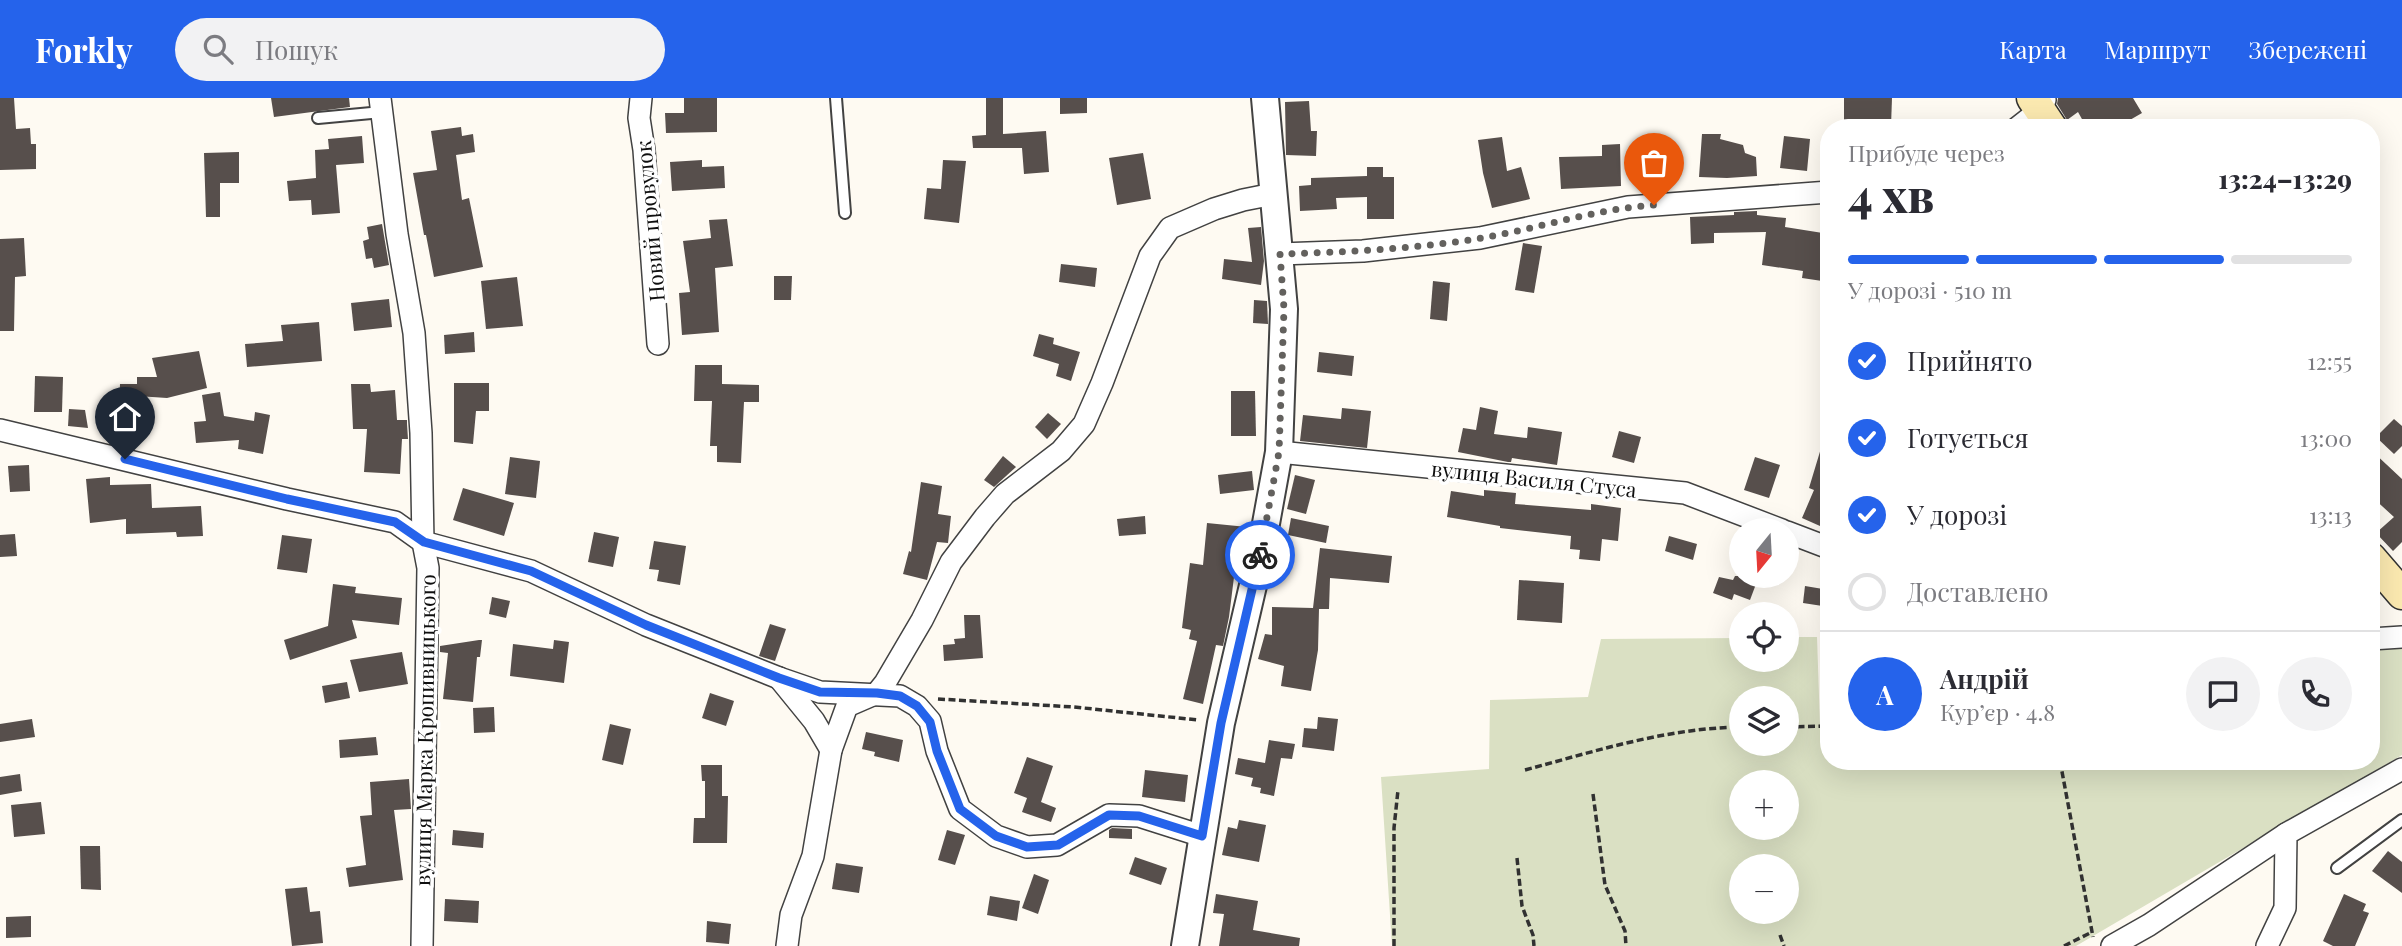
<!DOCTYPE html>
<html lang="uk">
<head>
<meta charset="utf-8">
<style>
  body { margin:0; font-family:"Playfair Display",serif; background:#f2f2f3; color:#2b2b33; height:100vh; display:flex; flex-direction:column; font-size:26px; white-space:nowrap }
  * { box-sizing:border-box; margin:0 }
  p { font-size:23px; color:#7c7c81 }
  .icon { flex:none; width:38px; height:38px; fill:none; stroke:currentColor; stroke-width:2; stroke-linecap:round; stroke-linejoin:round }
  .map { position:relative; flex:1; overflow:hidden }
  .details { position:absolute; left:1820px; top:21px; width:560px; height:651px; display:flex; flex-direction:column; background:#fff; border-radius:28px; box-shadow:0 7px 28px #0002 }
  .details>* { flex:none }
  .needle { width:46px; rotate:198deg }
  .controls { position:absolute; left:1729px; top:420px; display:grid; gap:14px }
  .controls a { display:grid; place-items:center; width:70px; height:70px; border-radius:50%; background:#fff; box-shadow:0 7px 28px #0002; font-size:35px }
  .pin { position:absolute; display:grid; place-items:center; width:60px; height:60px; color:#fff; margin:-72px -30px; border-radius:50% 50% 50% 0; rotate:-45deg; box-shadow:0 0 7px #0007 }
  .pin .icon { rotate:45deg }
  .courier { position:absolute; display:grid; place-items:center; width:70px; height:70px; margin:-35px; border:5px solid #2563eb; border-radius:50%; background:#fff; color:#222; box-shadow:0 2px 9px #0007 }
  .summary em { font-style:normal; font-weight:800 }
  .summary div { display:flex; flex-direction:column-reverse }
  .summary { display:flex; align-items:center; justify-content:space-between; height:119px; padding:0 28px }
  h1 { font-size:46px; font-weight:800; line-height:52px }
  .bar { display:grid; grid-template-columns:repeat(4,1fr); gap:10px 7px; align-content:center; height:84px; padding:0 28px }
  .bar i { height:9px; border-radius:5px; background:#e1e1e2 }
  .bar .selected { background:#2563eb }
  .bar p { grid-column:span 4 }
  .line { display:flex; align-items:center; gap:18px; padding:0 28px; border-top:2px solid #e1e1e2 }
  .line div { flex:1 }
  .round { display:grid; place-items:center; flex:none; width:74px; height:74px; border-radius:37px; background:#f2f2f3 }
  ol { padding:0 28px; list-style:none }
  li { display:flex; align-items:center; gap:21px; height:77px }
  li p { margin-inline-start:auto }
  li .icon { padding:7px; border-radius:50%; background:#2563eb; color:#fff; stroke-width:4 }
  li:last-child { color:#7c7c81 }
  li i { width:38px; height:38px; border:4px solid #e1e1e2; border-radius:50% }
  header { display:flex; align-items:center; gap:42px; box-sizing:border-box; height:98px; padding:0 35px; background:#2563eb; color:#fff }
  header strong { font-size:33px }
  nav { display:flex; gap:38px; margin-inline-start:auto; font-size:24px }
  .search { width:490px; height:63px; background:#f2f2f3; display:flex; align-items:center; gap:18px; box-sizing:border-box; padding:0 24px; border-radius:38px; color:#7c7c81; font-size:26px }
  .map>svg:first-child { display:block }
</style>
</head>
<body>
<header>
<strong>Forkly</strong>
<div class="search"><svg class="icon" aria-label="search" viewBox="0 0 24 24"><circle cx="10" cy="10" r="6"/><path d="M15 15l6 6"/></svg>Пошук</div>
<nav><a>Карта</a><a>Маршрут</a><a>Збережені</a></nav>
</header>
<div class="map">
<svg width="2402" height="848" viewBox="0 0 2402 848">
  <rect width="100%" height="100%" fill="#fefaf2"/>
  <path fill="#dae0c3" fill-rule="evenodd" d="M1787,539H1817L1820,627H1829V663H2371V548L2402,546V657L2076,848H1392L1381,679L1489,671L1490,602L1588,599L1601,541L1741,540V562H1787ZM1741,600H1787V646H1741ZM1741,684H1787V730H1741ZM1741,768H1787V814H1741Z"/>
  <g fill="#574f4c">
    <polygon points="0,0 14,0 16,31 30,30 31,46 36,46 36,71 0,72"/>
    <polygon points="271,0 349,0 350,9 274,19"/>
    <polygon points="684,0 717,0 717,34 666,35 665,15 684,15"/>
    <polygon points="986,0 1003,0 1003,36 1046,33 1049,74 1024,76 1022,50 973,50 972,38 986,37"/>
    <polygon points="1060,0 1087,0 1087,15 1060,16"/>
    <polygon points="1844,0 1892,0 1891,28 1844,30"/>
    <polygon points="2058,0 2133,0 2142,15 2116,30 2087,30 2078,14 2067,22 2057,6"/>
    <polygon points="1309,3 1311,33 1317,33 1316,58 1286,57 1285,4"/>
    <polygon points="461,29 462,38 473,36 475,54 456,57 462,102 469,100 483,169 434,179 426,137 424,137 413,75 437,72 431,33"/>
    <polygon points="1702,36 1721,36 1720,41 1743,47 1745,55 1756,59 1757,78 1727,80 1699,79"/>
    <polygon points="362,38 364,65 336,67 340,115 312,117 311,102 289,103 287,83 316,80 315,52 329,51 328,41"/>
    <polygon points="1784,38 1810,41 1807,73 1780,70"/>
    <polygon points="1502,39 1507,73 1521,69 1530,101 1492,110 1483,75 1478,42"/>
    <polygon points="1620,46 1621,88 1561,91 1559,59 1602,58 1602,47"/>
    <polygon points="239,54 239,85 220,85 220,119 206,119 204,55"/>
    <polygon points="1143,55 1151,101 1117,107 1109,60"/>
    <polygon points="702,62 702,69 724,68 725,90 672,93 670,64"/>
    <polygon points="943,62 966,63 959,125 924,121 927,90 941,91"/>
    <polygon points="1367,69 1383,69 1383,79 1394,79 1394,121 1367,121 1367,99 1336,100 1337,111 1300,113 1299,88 1311,87 1311,80 1367,78"/>
    <polygon points="1757,113 1757,117 1786,120 1785,129 1829,136 1829,184 1802,180 1803,173 1762,167 1766,134 1714,135 1714,145 1691,146 1690,119 1734,117 1734,114"/>
    <polygon points="727,121 733,168 715,170 719,234 682,237 679,195 690,194 683,143 711,140 709,122"/>
    <polygon points="382,126 389,167 374,170 372,160 366,161 363,143 369,141 367,129"/>
    <polygon points="1261,129 1264,163 1261,187 1222,181 1224,161 1252,164 1248,130"/>
    <polygon points="24,140 26,178 15,179 14,233 0,233 0,141"/>
    <polygon points="1523,145 1542,148 1534,195 1515,192"/>
    <polygon points="1061,166 1097,170 1095,189 1059,184"/>
    <polygon points="774,178 792,178 791,202 774,202"/>
    <polygon points="517,179 523,228 486,231 481,183"/>
    <polygon points="1433,183 1450,185 1447,223 1430,221"/>
    <polygon points="389,201 392,229 354,233 351,205"/>
    <polygon points="1254,202 1267,203 1268,226 1253,225"/>
    <polygon points="319,224 322,263 247,269 245,246 283,243 281,227"/>
    <polygon points="474,234 475,254 445,256 444,237"/>
    <polygon points="1039,236 1054,240 1053,246 1080,254 1071,283 1056,278 1059,266 1033,258"/>
    <polygon points="199,253 207,290 167,300 137,298 137,279 157,279 152,260"/>
    <polygon points="1319,254 1354,258 1352,278 1317,274"/>
    <polygon points="695,267 722,267 722,286 759,287 759,304 744,304 741,365 717,364 717,348 710,348 712,303 694,303"/>
    <polygon points="35,278 63,279 62,314 34,314"/>
    <polygon points="454,285 489,285 489,313 476,313 473,346 454,344"/>
    <polygon points="120,286 137,286 137,306 119,310"/>
    <polygon points="351,286 370,286 371,294 395,292 397,322 407,322 407,326 408,341 402,341 400,376 364,374 367,331 353,331"/>
    <polygon points="1231,293 1255,293 1256,338 1231,338"/>
    <polygon points="220,294 224,318 254,323 255,314 270,317 263,356 238,351 239,342 196,345 194,324 206,323 202,297"/>
    <polygon points="1480,309 1498,313 1494,336 1527,340 1528,329 1562,334 1557,367 1512,360 1511,364 1508,364 1458,354 1463,330 1476,332"/>
    <polygon points="1342,310 1371,313 1367,350 1300,343 1303,317 1341,321"/>
    <polygon points="69,311 85,312 88,330 68,328"/>
    <polygon points="1048,315 1061,326 1047,341 1035,329"/>
    <polygon points="2394,321 2402,328 2402,348 2394,356 2376,339"/>
    <polygon points="1619,333 1641,339 1634,365 1612,359"/>
    <polygon points="1825,337 1829,338 1829,432 1802,420 1814,392 1809,390"/>
    <polygon points="2371,352 2402,381 2402,444 2393,453 2376,435 2394,419 2371,398"/>
    <polygon points="1003,358 1016,369 994,389 984,382"/>
    <polygon points="510,359 540,363 536,400 505,396"/>
    <polygon points="1755,359 1780,367 1769,400 1744,392"/>
    <polygon points="29,367 30,393 10,394 8,368"/>
    <polygon points="1252,373 1254,392 1220,396 1218,377"/>
    <polygon points="1295,377 1315,382 1306,416 1287,411"/>
    <polygon points="110,379 110,387 151,386 152,410 201,408 203,438 177,439 176,434 126,436 126,421 90,425 86,381"/>
    <polygon points="921,384 942,388 938,416 951,418 948,445 937,444 927,482 903,476 909,453 911,454"/>
    <polygon points="463,390 514,405 504,438 453,422"/>
    <polygon points="1484,392 1516,395 1515,406 1591,412 1591,406 1621,410 1618,443 1602,441 1600,463 1579,461 1580,452 1570,451 1571,438 1500,430 1500,428 1447,419 1451,393 1484,398"/>
    <polygon points="1145,418 1146,436 1119,438 1117,421"/>
    <polygon points="1291,420 1329,428 1326,445 1288,437"/>
    <polygon points="1207,425 1247,429 1245,448 1238,447 1229,519 1223,548 1216,547 1203,606 1183,601 1197,543 1189,541 1191,532 1182,530 1190,465 1203,467"/>
    <polygon points="594,434 619,439 613,469 588,464"/>
    <polygon points="15,436 17,458 0,459 0,437"/>
    <polygon points="282,437 312,441 307,475 277,471"/>
    <polygon points="1669,438 1697,446 1693,462 1665,453"/>
    <polygon points="654,443 686,448 680,487 657,483 659,472 649,471"/>
    <polygon points="1320,450 1392,458 1389,485 1330,480 1329,511 1319,511 1318,552 1311,593 1281,588 1284,568 1258,561 1265,536 1272,537 1272,509 1313,510"/>
    <polygon points="1735,478 1759,478 1750,502 1734,496 1732,502 1713,495 1719,479 1733,482"/>
    <polygon points="1519,482 1564,485 1562,525 1517,522"/>
    <polygon points="333,486 356,489 355,495 402,500 399,527 352,522 357,540 290,562 284,542 328,528"/>
    <polygon points="1805,488 1829,492 1829,509 1803,505"/>
    <polygon points="492,499 510,503 506,520 489,516"/>
    <polygon points="964,517 980,517 983,560 944,563 943,547 955,546 954,541 965,540"/>
    <polygon points="770,526 786,531 775,563 759,558"/>
    <polygon points="479,542 482,542 480,559 477,559 473,604 443,601 448,555 440,554 440,548"/>
    <polygon points="554,542 569,544 564,585 510,578 513,546 553,551"/>
    <polygon points="402,554 408,586 359,594 350,562"/>
    <polygon points="347,584 350,600 325,605 322,588"/>
    <polygon points="710,595 734,603 726,628 702,620"/>
    <polygon points="494,609 495,634 474,635 473,610"/>
    <polygon points="1318,619 1338,621 1334,653 1302,649 1304,630 1317,631"/>
    <polygon points="32,621 35,639 0,644 0,626"/>
    <polygon points="610,626 631,631 623,667 602,662"/>
    <polygon points="866,634 903,642 899,664 874,658 875,654 862,651"/>
    <polygon points="376,639 378,657 340,660 339,642"/>
    <polygon points="1269,642 1295,646 1292,661 1281,660 1274,698 1260,695 1261,690 1251,688 1253,680 1235,676 1238,660 1265,665"/>
    <polygon points="1027,659 1053,668 1041,704 1056,710 1051,724 1022,714 1027,700 1014,695"/>
    <polygon points="701,667 722,667 722,698 728,698 727,745 693,745 694,720 705,720 705,683 702,683"/>
    <polygon points="1145,672 1188,677 1185,704 1142,699"/>
    <polygon points="20,676 22,693 0,697 0,679"/>
    <polygon points="409,681 411,711 394,712 403,782 349,789 346,770 366,767 360,718 372,717 370,684"/>
    <polygon points="41,704 45,736 14,739 11,707"/>
    <polygon points="1239,722 1266,727 1259,764 1222,757 1228,729 1237,731"/>
    <polygon points="1112,730 1132,731 1132,741 1109,740 1109,732"/>
    <polygon points="453,732 484,735 483,750 452,747"/>
    <polygon points="947,732 965,737 955,767 938,762"/>
    <polygon points="80,748 100,748 101,792 81,791"/>
    <polygon points="2388,753 2402,764 2402,795 2372,773"/>
    <polygon points="1135,759 1167,770 1161,787 1129,776"/>
    <polygon points="836,765 863,769 859,795 832,791"/>
    <polygon points="1034,776 1049,782 1038,816 1022,810"/>
    <polygon points="307,789 310,814 320,813 323,845 292,848 285,791"/>
    <polygon points="1216,796 1258,803 1253,832 1300,840 1299,848 1219,848 1224,816 1213,815"/>
    <polygon points="2344,796 2366,806 2363,813 2369,815 2355,848 2333,848 2323,843"/>
    <polygon points="990,798 1020,803 1017,823 987,817"/>
    <polygon points="445,801 479,803 478,825 444,823"/>
    <polygon points="31,818 31,839 6,840 6,819"/>
    <polygon points="707,823 731,826 729,846 706,844"/>
  </g>
  <g fill="none" stroke-linecap="round" stroke-linejoin="round">
    <defs>
      <g id="service">
        <polyline points="836,0 845,115"/>
        <polyline points="318,20 382,14"/>
        <polyline points="2337,770 2402,722"/>
      </g>
      <g id="minor">
        <polyline points="380,0 397,136 414,235 421,335 423,444 428,470 422,848"/>
        <polyline points="641,0 639,20 644,52 658,246"/>
        <polyline points="2017,30 2040,12 2045,2"/>
        <polyline points="1280,156 1363,153 1480,140 1628,109 1829,94"/>
        <polyline points="0,332 287,401 395,424 423,444 531,473 646,527 779,580 820,594 900,598 917,608 930,623 937,653 960,711 996,738 1027,749 1057,747 1109,717 1139,718 1202,738"/>
        <polyline points="1279,354 1685,395 1782,432"/>
        <polyline points="1787,434 1829,450"/>
        <polyline points="2371,541 2402,539"/>
        <polyline points="779,580 814,623 831,652"/>
        <polyline points="787,848 791,817 813,758 831,652 847,608 877,595 885,585 922,522 951,464 985,419 1005,396 1061,353 1084,326 1102,285 1150,158 1170,130 1214,111 1243,102 1273,96"/>
        <polyline points="2112,848 2149,827 2286,736"/>
        <polyline points="2267,848 2285,810 2286,736 2402,671"/>
      </g>
      <polyline id="tertiary" points="1185,848 1221,625 1261,453 1279,354 1284,211 1265,0"/>
      <g id="secondary">
        <polyline points="2032,0 2052,30"/>
        <polyline points="2371,460 2402,496"/>
      </g>
    </defs>
    <use href="#service" stroke="#424242" stroke-width="14"/>
    <use href="#minor" stroke="#424242" stroke-width="24"/>
    <use href="#tertiary" stroke="#424242" stroke-width="30"/>
    <use href="#secondary" stroke="#313131" stroke-width="33"/>
    <g stroke="#313131" stroke-width="3.5" stroke-dasharray="7 3.5" stroke-linecap="butt">
      <polyline points="938,601 1074,609 1198,622"/>
      <polyline points="1787,629 1829,628"/>
      <polyline points="2060,663 2093,839"/>
      <path d="M1525,672C1596,653 1667,630 1741,629"/>
      <polyline points="1593,696 1605,787 1625,833 1626,848"/>
      <polyline points="1517,760 1522,808 1533,837 1534,848"/>
      <polyline points="1780,837 1784,848"/>
      <polyline points="1394,848 1394,730 1398,692"/>
      <polyline points="2064,848 2092,834"/>
    </g>
    <use href="#service" stroke="#fff" stroke-width="10"/>
    <use href="#minor" stroke="#fff" stroke-width="21"/>
    <use href="#tertiary" stroke="#fff" stroke-width="26"/>
    <use href="#secondary" stroke="#fbe9b0" stroke-width="30"/>
  </g>
  <g fill="none" stroke-linecap="round" stroke-linejoin="round">
    <path stroke="#63615e" stroke-width="7" stroke-dasharray="0 12.6" d="M1260,457L1279,354L1284,211L1280,156C1347,154 1416,151 1482,140C1540,130 1596,111 1654,107"/>
    <polyline stroke="#2563eb" stroke-width="9" points="125,361 287,401 395,424 424,444 531,473 646,527 779,580 820,594 877,595 900,598 917,608 930,624 937,653 960,711 996,738 1027,749 1058,747 1109,717 1139,718 1202,738 1221,625 1260,457"/>
  </g>
  <g text-anchor="middle" dominant-baseline="central" stroke-width="7" stroke-linejoin="round" paint-order="stroke">
    <g font-size="21" fill="#0f0f0f" stroke="#fff">
      <text transform="translate(649 123) rotate(-95)">Новий провулок</text>
      <text transform="translate(1534 380) rotate(6)">вулиця Василя Стуса</text>
      <text transform="translate(424 632) rotate(-89)">вулиця Марка Кропивницького</text>
    </g>
  </g>
</svg>
<div class="controls">
<a><svg class="needle" viewBox="-14 -14 28 28"><path d="M0-13l5 13h-10z" fill="#e53935"/><path d="M0 13l5-13h-10z" fill="#7c7c81"/></svg></a>
<a><svg class="icon" aria-label="locate" viewBox="0 0 24 24"><circle cx="12" cy="12" r="6"/><path d="M12 2v4M12 18v4M2 12h4M18 12h4"/></svg></a>
<a><svg class="icon" aria-label="layers" viewBox="0 0 24 24"><path d="M12 4l9 5-9 5-9-5zM3 14l9 5 9-5"/></svg></a>
<a>+</a>
<a>−</a>
</div>
<div class="pin" style="left:1654px;top:107px;background:#ea580c"><svg class="icon" aria-label="bag" viewBox="0 0 24 24"><path d="M5 8h14l-1 12H6zM9 8a3 3 0 0 1 6 0"/></svg></div>
<div class="pin" style="left:125px;top:361px;background:#1f2937"><svg class="icon" aria-label="home" viewBox="0 0 24 24"><path d="M3 11l9-7 9 7M6 9v11h12V9"/></svg></div>
<div class="courier" style="left:1260px;top:457px"><svg class="icon" aria-label="bike" viewBox="0 0 24 24"><circle cx="6" cy="16" r="4"/><circle cx="18" cy="16" r="4"/><path d="M6 16l4-8h5l3 8M10 8l3 8H6M13 5h3"/></svg></div>
<section class="details">
<div class="summary"><div><h1>4 хв</h1><p>Прибуде через</p></div><em>13:24–13:29</em></div>
<div class="bar"><i class="selected"></i><i class="selected"></i><i class="selected"></i><i></i><p>У дорозі · 510 m</p></div>
<ol>
<li><svg class="icon" aria-label="check" viewBox="0 0 24 24"><path d="M5 12l5 5 9-10"/></svg>Прийнято<p>12:55</p></li>
<li><svg class="icon" aria-label="check" viewBox="0 0 24 24"><path d="M5 12l5 5 9-10"/></svg>Готується<p>13:00</p></li>
<li><svg class="icon" aria-label="check" viewBox="0 0 24 24"><path d="M5 12l5 5 9-10"/></svg>У дорозі<p>13:13</p></li>
<li><i></i>Доставлено</li>
</ol>
<div class="line" style="height:126px"><b class="round" style="background:#2563eb;color:#fff">А</b><div><b>Андрій</b><p>Кур’єр · 4.8</p></div><a class="round"><svg class="icon" aria-label="chat" viewBox="0 0 24 24"><path d="M4 5h16v11H9l-5 4z"/></svg></a><a class="round"><svg class="icon" aria-label="phone" viewBox="0 0 24 24"><path d="M5 4h4l2 5-3 2q2 4 5 5l2-3 5 2v4C11 20 4 13 5 4z"/></svg></a></div>
</section>
</div>
</body>
</html>
